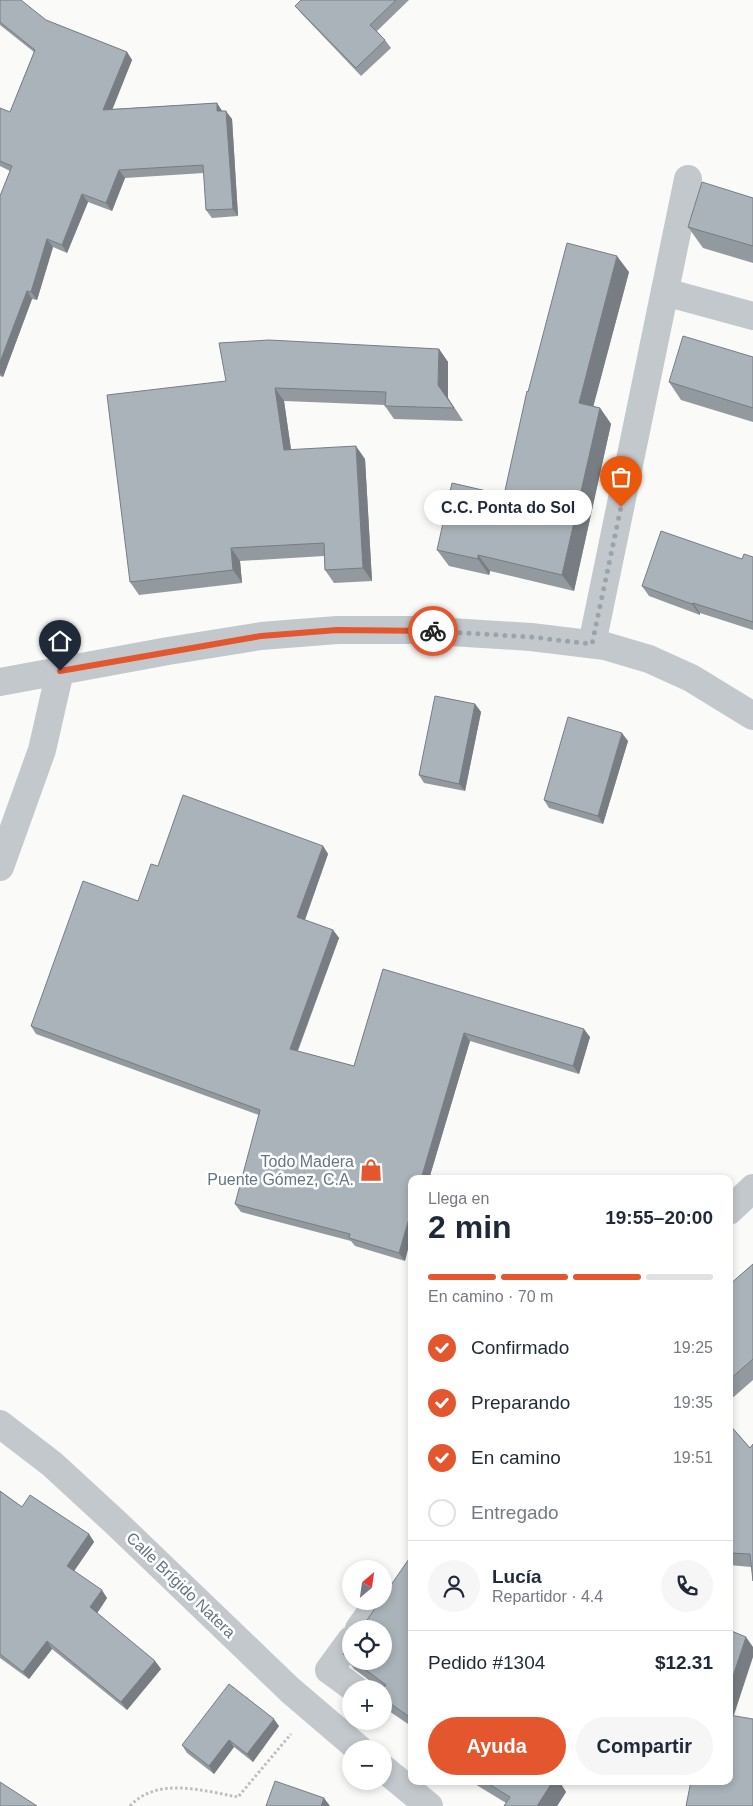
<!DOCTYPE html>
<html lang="es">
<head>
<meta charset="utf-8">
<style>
  body { margin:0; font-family:Arial,sans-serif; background:#f6f6f7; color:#1f2937; height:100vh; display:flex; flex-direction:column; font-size:19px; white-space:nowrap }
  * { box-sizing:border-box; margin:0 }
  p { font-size:16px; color:#747a83 }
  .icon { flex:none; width:28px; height:28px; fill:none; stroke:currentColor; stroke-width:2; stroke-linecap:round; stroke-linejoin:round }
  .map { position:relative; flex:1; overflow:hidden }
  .sheet { position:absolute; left:408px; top:1175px; width:325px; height:610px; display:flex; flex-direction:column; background:#fff; border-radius:10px; box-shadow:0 2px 8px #0003 }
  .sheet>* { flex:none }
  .needle { width:32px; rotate:29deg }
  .controls { position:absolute; left:342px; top:1560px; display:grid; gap:10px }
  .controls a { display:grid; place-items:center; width:50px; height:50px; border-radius:50%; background:#fff; box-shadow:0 2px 8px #0003; font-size:25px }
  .pin { position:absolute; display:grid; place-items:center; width:42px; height:42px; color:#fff; margin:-51px -21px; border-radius:50% 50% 50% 0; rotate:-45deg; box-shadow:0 0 5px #0007 }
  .pin .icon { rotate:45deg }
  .courier { position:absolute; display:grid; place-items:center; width:50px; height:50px; margin:-25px; border:4px solid #e4572e; border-radius:50%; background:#fff; color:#222; box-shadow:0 1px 6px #0007 }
  .bubble { position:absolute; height:35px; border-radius:18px; background:#fff; box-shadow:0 2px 8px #0003; font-size:16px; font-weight:600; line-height:35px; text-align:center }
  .headline em { font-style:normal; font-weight:600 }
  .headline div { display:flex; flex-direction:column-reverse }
  .headline { display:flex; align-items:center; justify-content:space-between; height:85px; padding:0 20px }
  h1 { font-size:32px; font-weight:600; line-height:38px }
  .bar { display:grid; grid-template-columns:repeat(4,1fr); gap:8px 5px; align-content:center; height:60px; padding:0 20px }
  .bar i { height:6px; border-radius:4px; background:#e0e1e3 }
  .bar .on { background:#e4572e }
  .bar p { grid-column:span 4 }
  .line { display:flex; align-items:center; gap:12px; padding:0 20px; border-top:1px solid #e0e1e3 }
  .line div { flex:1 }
  .round { display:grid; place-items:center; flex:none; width:52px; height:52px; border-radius:26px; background:#f6f6f7 }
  ol { padding:0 20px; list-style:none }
  li { display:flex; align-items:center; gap:15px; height:55px }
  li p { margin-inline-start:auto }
  li .icon { padding:5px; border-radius:50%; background:#e4572e; color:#fff; stroke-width:4 }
  li:last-child { color:#747a83 }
  li i { width:28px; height:28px; border:2px solid #e0e1e3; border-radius:50% }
  .button { display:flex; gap:10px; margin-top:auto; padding:10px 20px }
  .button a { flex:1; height:58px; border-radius:30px; background:#e4572e; color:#fff; font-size:20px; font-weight:600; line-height:58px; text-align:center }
  .button a+a { background:#f6f6f7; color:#1f2937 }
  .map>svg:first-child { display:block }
</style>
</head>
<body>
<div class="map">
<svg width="753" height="1806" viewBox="0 0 753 1806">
  <rect width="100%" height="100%" fill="#fafaf8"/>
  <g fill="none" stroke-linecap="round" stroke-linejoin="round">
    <path stroke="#bbbfc2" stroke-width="3" stroke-dasharray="2.5 2.5" stroke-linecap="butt" d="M130,1806C158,1776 203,1791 238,1797L291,1734"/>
    <g stroke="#c3c8cc" stroke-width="28">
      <polyline points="665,292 753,316"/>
      <polyline points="592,644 688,179"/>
      <polyline points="0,682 168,651 261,636 337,630 419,630 531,637 605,646 649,659 691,678 753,716"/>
      <polyline points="0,867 42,750 60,671"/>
      <polyline points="729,1211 753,1188"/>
      <polyline points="0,1424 52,1464 115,1522 290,1690 359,1749"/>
      <polyline points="359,1629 379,1601"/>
      <polyline points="351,1640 329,1670 355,1689"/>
      <polyline points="384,1769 429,1806"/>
    </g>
  </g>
  <g fill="#929a9f">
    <polygon points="0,0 46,20 127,52 132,60 112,109 217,103 222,111 232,119 238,216 212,218 206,210 204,173 125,178 112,211 88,202 67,253 53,247 37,300 32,299 3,377 0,376 0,196 10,171 0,166 0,108 10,112 34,52 0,25"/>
    <polygon points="301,0 409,0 377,31 385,40 391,48 361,76 301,13 295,6"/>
    <polygon points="753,198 753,263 703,248 688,227"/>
    <polygon points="629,272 593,406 600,408 611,424 574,591 490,571 489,575 449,566 437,550 504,495 528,392"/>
    <polygon points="439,349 448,362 448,398 463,421 394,419 385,406 385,405 284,401 291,450 365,459 372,581 334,583 325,570 324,556 240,561 242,583 139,595 130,582 226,381"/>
    <polygon points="753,357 753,422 681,400 669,382"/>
    <polygon points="753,557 753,630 700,613 700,615 649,596 642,586"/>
    <polygon points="475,704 481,712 465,791 424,783 419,775"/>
    <polygon points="628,741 603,824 549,808 544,800"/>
    <polygon points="323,846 328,854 305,920 333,930 339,938 298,1051 354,1066 383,969 590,1037 579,1074 470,1041 429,1179 411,1179 405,1261 355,1246 351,1241 241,1212 235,1204 259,1115 36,1034 31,1026 138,901 158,866"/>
    <polygon points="753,1264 753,1380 729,1401 729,1285"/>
    <polygon points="729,1424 750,1448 751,1567 729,1565"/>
    <polygon points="0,1491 22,1507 89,1534 94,1542 74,1571 107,1598 97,1613 155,1661 161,1669 127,1710 52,1649 29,1679 0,1658"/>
    <polygon points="411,1556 411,1726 389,1711 384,1703 384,1689 381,1689 354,1669 343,1654 351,1642 351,1661 384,1661"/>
    <polygon points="279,1726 253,1762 234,1747 214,1774 187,1753 182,1745"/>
    <polygon points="470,1781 559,1781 566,1792 557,1806 504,1806 506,1803"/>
  </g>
  <g fill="#777d82">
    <polygon points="127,52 132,60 109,118 103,110"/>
    <polygon points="217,103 222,111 223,119 217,111"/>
    <polygon points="226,111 232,119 238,216 233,209"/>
    <polygon points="119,170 125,178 112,211 106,203"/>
    <polygon points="82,194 88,202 67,253 62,245"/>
    <polygon points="47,239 53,247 37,300 31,292"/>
    <polygon points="617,256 629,272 590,419 579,403"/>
    <polygon points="27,291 32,299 3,377 0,373 0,362"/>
    <polygon points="439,349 448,362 448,398 463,421 438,385"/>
    <polygon points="275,388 284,401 293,463 284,450"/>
    <polygon points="600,408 611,424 574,591 562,575"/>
    <polygon points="356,446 365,459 372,581 363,568"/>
    <polygon points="231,548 240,561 242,583 233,570"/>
    <polygon points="478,555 490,571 489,575 478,559"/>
    <polygon points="693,603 700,613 700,615 692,604"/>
    <polygon points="475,704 481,712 465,791 459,784"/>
    <polygon points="622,733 628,741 603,824 598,816"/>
    <polygon points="323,846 328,854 303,925 297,917"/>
    <polygon points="333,930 339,938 295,1057 290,1049"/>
    <polygon points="584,1029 590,1037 579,1074 573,1066"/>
    <polygon points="464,1033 470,1041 429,1179 421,1179"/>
    <polygon points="411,1212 411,1238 405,1261 399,1253"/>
    <polygon points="89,1534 94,1542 72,1574 67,1566"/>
    <polygon points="102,1590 107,1598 96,1615 90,1607"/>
    <polygon points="746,1637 753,1647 753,1657 730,1727 729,1726 729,1688"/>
    <polygon points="47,1641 52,1649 29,1679 23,1672"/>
    <polygon points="155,1661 161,1669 127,1710 121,1702"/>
    <polygon points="274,1719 279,1726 253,1762 247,1754"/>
    <polygon points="229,1740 234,1747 214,1774 209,1766"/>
    <polygon points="553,1781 559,1781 566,1792 557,1806 537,1806"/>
    <polygon points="324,1798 330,1806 321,1806"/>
  </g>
  <g fill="#aab3b9" stroke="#777d82">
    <polygon points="0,0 21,0 46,20 127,52 103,110 217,103 217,111 226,111 233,209 206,210 203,165 119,170 106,203 82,194 62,245 47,239 31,292 27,291 0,362 0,196 12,166 0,161 0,108 10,112 35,50 0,22"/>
    <polygon points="301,0 396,0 370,25 385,40 356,68 295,6"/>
    <polygon points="702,182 753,198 753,246 688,227"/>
    <polygon points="567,243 617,256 579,403 600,408 562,575 478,555 478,559 437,550 452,483 504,495 527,391 528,392"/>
    <polygon points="683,336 753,357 753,408 669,382"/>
    <polygon points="269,340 439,349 438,385 454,408 385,406 386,392 275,388 284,450 356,446 363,568 325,570 324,543 231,548 233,570 130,582 107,395 226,381 219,343"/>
    <polygon points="661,531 742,559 744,554 753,557 753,622 693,603 692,604 642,586"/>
    <polygon points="435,696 475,704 459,784 419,775"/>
    <polygon points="568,717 622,733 598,816 544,800"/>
    <polygon points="183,795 323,846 297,917 333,930 290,1049 354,1066 383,969 584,1029 573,1066 464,1033 421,1179 411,1179 411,1212 399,1253 349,1238 350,1234 235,1204 260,1110 31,1026 83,881 138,901 151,864 158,866"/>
    <polygon points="753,1264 753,1359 729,1380 729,1285"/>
    <polygon points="729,1424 750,1448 753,1444 753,1581 750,1554 729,1553"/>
    <polygon points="0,1491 22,1507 30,1495 89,1534 67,1566 102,1590 90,1607 155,1661 121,1702 47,1641 23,1672 0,1654"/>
    <polygon points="411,1556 411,1718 384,1699 383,1689 386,1685 354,1661 384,1661 384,1629 361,1629 380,1601 384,1601 384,1595"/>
    <polygon points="729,1630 746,1637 729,1688"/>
    <polygon points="351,1642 351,1660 343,1654"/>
    <polygon points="229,1684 274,1719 247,1754 229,1740 209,1766 182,1745"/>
    <polygon points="729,1715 753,1719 753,1806 686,1806 691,1781 729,1781"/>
    <polygon points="275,1781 324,1798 321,1806 266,1806"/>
    <polygon points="484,1781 553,1781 537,1806 504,1806 510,1797"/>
    <polygon points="0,1782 37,1806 0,1806"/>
  </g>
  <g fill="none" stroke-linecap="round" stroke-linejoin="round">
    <polyline stroke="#99a4ac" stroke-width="5" stroke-dasharray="0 9" points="433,631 531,637 592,644 621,507"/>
    <polyline stroke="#e4572e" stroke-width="6" points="60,671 261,636 337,630 433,631"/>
  </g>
  <defs>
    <symbol id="shop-bare" viewBox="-9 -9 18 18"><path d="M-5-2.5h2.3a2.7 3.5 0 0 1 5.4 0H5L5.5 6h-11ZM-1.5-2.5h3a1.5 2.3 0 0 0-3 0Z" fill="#e4572e" stroke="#fff" stroke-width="2.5" paint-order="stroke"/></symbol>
  </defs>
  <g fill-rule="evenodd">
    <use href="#shop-bare" x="355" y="1154" width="32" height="32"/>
  </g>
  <g text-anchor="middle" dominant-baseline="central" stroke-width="5" stroke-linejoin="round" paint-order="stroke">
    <g font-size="16" fill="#657683" stroke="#fff" text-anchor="end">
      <text x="354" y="1161">Todo Madera<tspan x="354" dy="18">Puente Gómez, C.A.</tspan></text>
    </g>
    <g font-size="16" fill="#657683" stroke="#fff">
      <text transform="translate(181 1585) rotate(44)">Calle Brígido Natera</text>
    </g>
  </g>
</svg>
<div class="controls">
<a><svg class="needle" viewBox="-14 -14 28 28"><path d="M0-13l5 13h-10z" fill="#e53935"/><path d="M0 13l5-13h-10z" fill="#747a83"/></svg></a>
<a><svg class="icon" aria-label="locate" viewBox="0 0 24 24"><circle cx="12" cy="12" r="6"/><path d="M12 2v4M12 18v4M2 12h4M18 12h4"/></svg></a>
<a>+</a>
<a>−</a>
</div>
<div class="pin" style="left:621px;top:507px;background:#ea580c"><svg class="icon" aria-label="bag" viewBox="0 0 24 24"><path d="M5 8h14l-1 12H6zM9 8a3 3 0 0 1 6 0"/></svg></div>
<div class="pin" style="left:60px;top:671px;background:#1f2937"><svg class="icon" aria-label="home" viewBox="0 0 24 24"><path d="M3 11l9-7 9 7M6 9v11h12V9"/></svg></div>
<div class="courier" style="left:433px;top:631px"><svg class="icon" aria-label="bike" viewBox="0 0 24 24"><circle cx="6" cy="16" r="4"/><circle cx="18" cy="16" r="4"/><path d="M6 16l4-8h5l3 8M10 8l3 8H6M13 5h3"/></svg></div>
<div class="bubble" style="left:424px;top:490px;width:168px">C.C. Ponta do Sol</div>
<section class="sheet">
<div class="headline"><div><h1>2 min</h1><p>Llega en</p></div><em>19:55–20:00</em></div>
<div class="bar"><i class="on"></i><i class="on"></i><i class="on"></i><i></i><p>En camino · 70 m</p></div>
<ol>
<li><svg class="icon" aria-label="check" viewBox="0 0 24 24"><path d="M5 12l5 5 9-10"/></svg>Confirmado<p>19:25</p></li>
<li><svg class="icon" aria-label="check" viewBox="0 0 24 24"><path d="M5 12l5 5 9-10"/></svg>Preparando<p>19:35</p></li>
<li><svg class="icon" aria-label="check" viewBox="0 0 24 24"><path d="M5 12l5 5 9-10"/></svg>En camino<p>19:51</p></li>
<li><i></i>Entregado</li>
</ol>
<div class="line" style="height:90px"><a class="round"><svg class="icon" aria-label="person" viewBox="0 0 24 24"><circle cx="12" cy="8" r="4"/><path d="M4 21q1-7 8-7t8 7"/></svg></a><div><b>Lucía</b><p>Repartidor · 4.4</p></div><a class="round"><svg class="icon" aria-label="phone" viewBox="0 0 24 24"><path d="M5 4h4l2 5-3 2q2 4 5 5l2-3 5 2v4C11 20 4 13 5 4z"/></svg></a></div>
<div class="line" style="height:65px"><div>Pedido #1304</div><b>$12.31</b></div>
<div class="button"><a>Ayuda</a><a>Compartir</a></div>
</section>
</div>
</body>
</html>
